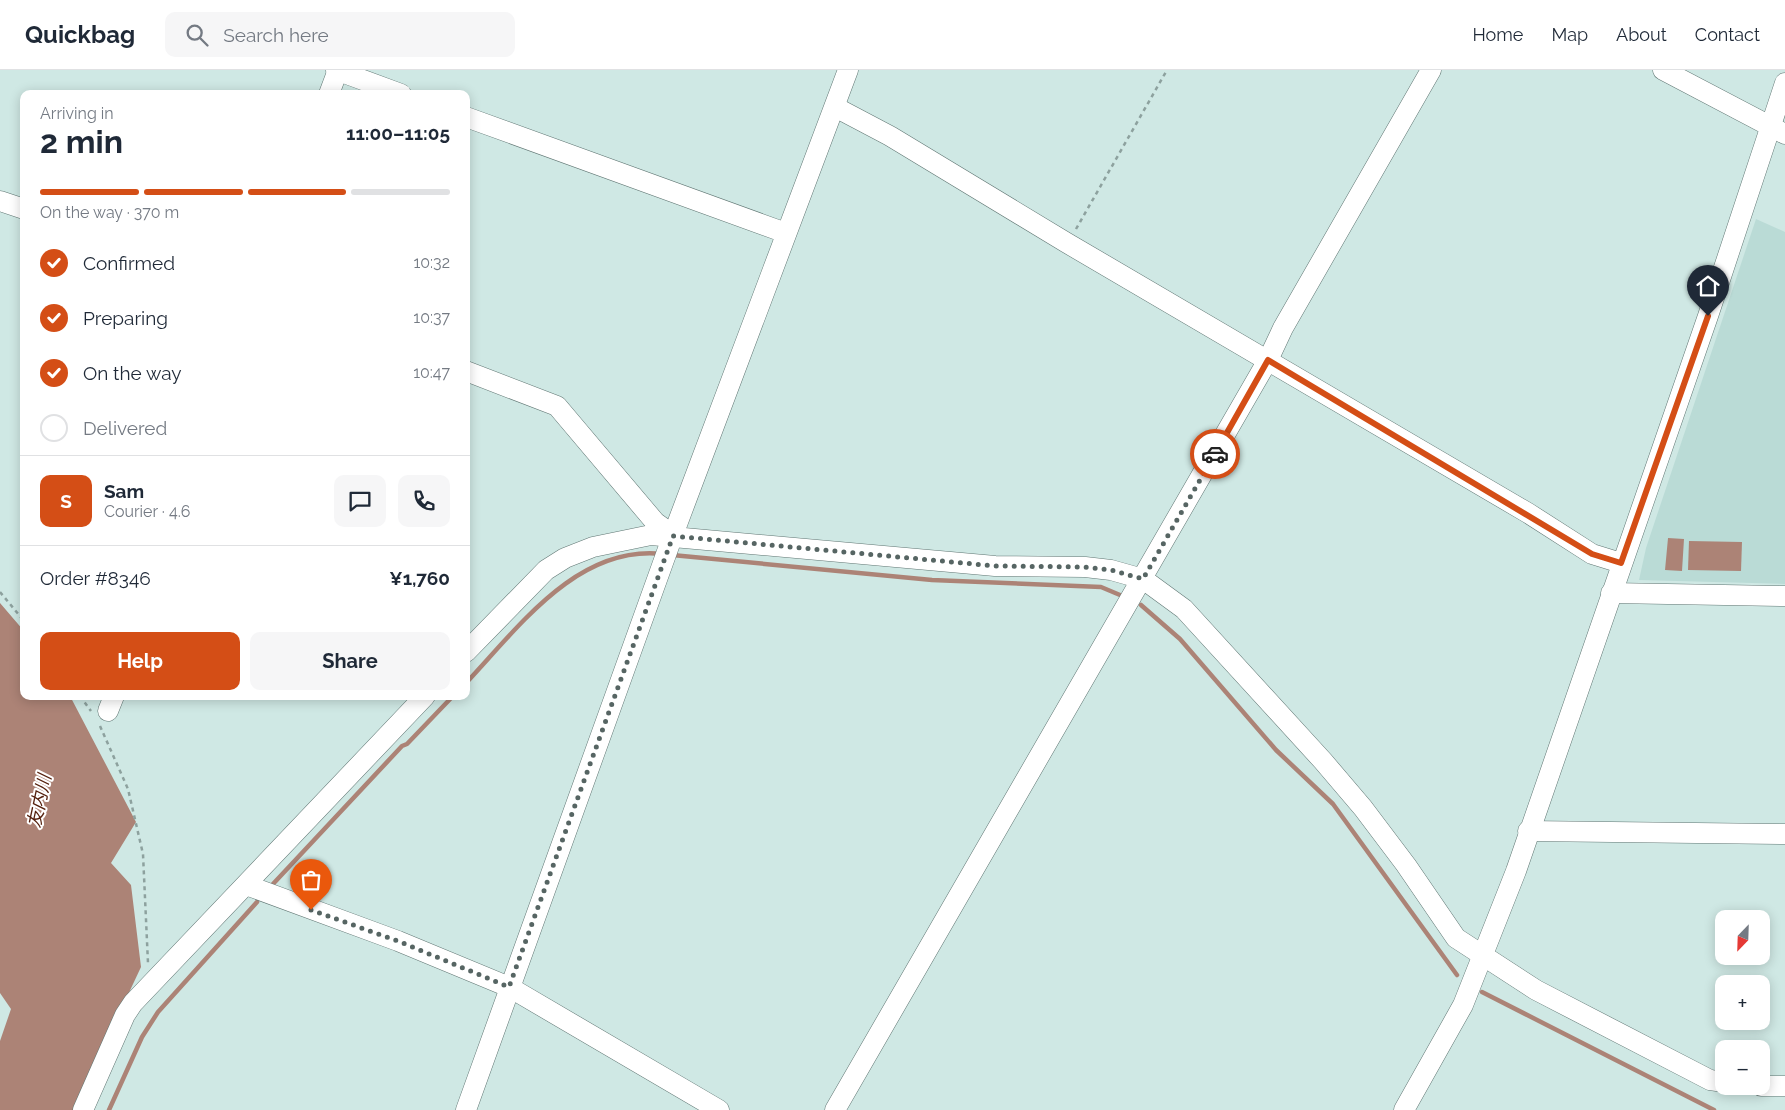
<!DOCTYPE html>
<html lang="en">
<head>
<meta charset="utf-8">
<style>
  body { margin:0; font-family:Raleway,"Noto Sans JP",sans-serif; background:#f6f6f7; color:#1f2937; height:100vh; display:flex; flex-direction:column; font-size:19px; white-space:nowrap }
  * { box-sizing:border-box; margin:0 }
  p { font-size:16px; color:#747a83 }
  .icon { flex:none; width:28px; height:28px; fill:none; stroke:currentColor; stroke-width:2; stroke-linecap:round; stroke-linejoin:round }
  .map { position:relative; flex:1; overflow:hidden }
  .sheet { position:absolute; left:20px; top:20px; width:450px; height:610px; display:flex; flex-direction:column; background:#fff; border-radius:10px; box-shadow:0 2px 12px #0003 }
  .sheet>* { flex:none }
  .needle { width:32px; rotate:203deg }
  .fabs { position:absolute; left:1715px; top:840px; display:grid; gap:10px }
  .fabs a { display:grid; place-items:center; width:55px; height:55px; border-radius:10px; background:#fff; box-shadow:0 2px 12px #0003; font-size:25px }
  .pin { position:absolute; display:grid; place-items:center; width:42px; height:42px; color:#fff; margin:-51px -21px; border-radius:50% 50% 50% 0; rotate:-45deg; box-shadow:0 0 5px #0007 }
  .pin .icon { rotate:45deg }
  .courier { position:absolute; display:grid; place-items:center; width:50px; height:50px; margin:-25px; border:4px solid #d44e16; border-radius:50%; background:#fff; color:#222; box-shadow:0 1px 6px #0007 }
  .head em { font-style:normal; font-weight:700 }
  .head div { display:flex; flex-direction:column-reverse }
  .head { display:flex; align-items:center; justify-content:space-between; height:85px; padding:0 20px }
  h1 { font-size:32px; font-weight:700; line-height:38px }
  .bar { display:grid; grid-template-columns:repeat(4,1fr); gap:8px 5px; align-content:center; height:60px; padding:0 20px }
  .bar i { height:6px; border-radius:4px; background:#e0e1e3 }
  .bar .selected { background:#d44e16 }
  .bar p { grid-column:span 4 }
  .line { display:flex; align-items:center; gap:12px; padding:0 20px; border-top:1px solid #e0e1e3 }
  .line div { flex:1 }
  .round { display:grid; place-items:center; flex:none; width:52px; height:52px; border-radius:10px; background:#f6f6f7 }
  ol { padding:0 20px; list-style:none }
  li { display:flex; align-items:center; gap:15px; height:55px }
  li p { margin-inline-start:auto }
  li .icon { padding:5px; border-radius:50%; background:#d44e16; color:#fff; stroke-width:4 }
  li:last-child { color:#747a83 }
  li i { width:28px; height:28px; border:2px solid #e0e1e3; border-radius:50% }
  .action { display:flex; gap:10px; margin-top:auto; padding:10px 20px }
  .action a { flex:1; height:58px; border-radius:10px; background:#d44e16; color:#fff; font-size:20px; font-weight:700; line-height:58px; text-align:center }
  .action a+a { background:#f6f6f7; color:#1f2937 }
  header { display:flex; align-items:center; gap:30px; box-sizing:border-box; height:70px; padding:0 25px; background:#fff; border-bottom:1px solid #e0e1e3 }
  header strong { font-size:24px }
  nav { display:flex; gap:28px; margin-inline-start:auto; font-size:18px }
  .search { width:350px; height:45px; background:#f6f6f7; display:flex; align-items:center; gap:12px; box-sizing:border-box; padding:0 18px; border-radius:10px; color:#747a83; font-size:19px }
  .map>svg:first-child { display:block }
</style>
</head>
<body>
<header>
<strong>Quickbag</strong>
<div class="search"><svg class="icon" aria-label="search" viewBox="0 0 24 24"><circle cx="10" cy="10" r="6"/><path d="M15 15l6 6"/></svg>Search here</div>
<nav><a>Home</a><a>Map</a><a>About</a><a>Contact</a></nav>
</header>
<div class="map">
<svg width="1785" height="1040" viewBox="0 0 1785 1040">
  <rect width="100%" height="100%" fill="#cfe8e4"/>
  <polygon fill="#badbd6" points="1756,149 1785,162 1785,514 1639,510 1646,478"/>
  <g fill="#ac8376">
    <polygon points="1668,468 1684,469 1682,501 1665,500"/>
    <polygon points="1689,471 1742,472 1741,501 1688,500"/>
    <polygon points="0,533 24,561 24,626 70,626 136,752 111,793 131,815 141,897 74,1040 0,1040 0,971 11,939 0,923"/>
  </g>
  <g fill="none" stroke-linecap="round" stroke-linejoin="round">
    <g stroke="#ac8376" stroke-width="4.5">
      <polyline points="672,485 932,510 1101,517 1120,525"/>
      <polyline points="1141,535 1180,569 1276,680 1333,734 1457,905"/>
      <path d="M466,613C518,558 577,475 662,484"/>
      <polyline points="273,814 402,676 407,674 453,626"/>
      <polyline points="1482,922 1714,1040"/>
      <polyline points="109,1040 142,967 158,942 257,832"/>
    </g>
    <defs>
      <g id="minor">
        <polyline points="336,0 401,24"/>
        <polyline points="1663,0 1785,64"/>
        <polyline points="329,24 338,0"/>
        <polyline points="835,37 890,66 1067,173 1528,443 1592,484 1621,493"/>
        <polyline points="466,47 786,163"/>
        <polyline points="0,131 24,139"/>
        <polyline points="466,301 557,336 655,452 673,465"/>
        <polyline points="1611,523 1785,526"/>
        <polyline points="466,582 546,500 565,488 593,477 651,465 995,496 1085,497 1111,500 1143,509 1184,539 1323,691 1363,738 1406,795 1456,868 1536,920 1710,1010 1724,1012"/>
        <polyline points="108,641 114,626"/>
        <polyline points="1528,761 1785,764"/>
        <polyline points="246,815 398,871 509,917 719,1040"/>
        <polyline points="1761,1016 1785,1016"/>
        <polyline points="83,1040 125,945 133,933 425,626"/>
        <polyline points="466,1040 673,465 848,0"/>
        <polyline points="835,1040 1268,290 1283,258 1431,0"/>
        <polyline points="1404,1040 1463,935 1516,801 1708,246 1785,13"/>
      </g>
    </defs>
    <use href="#minor" stroke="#607673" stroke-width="21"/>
    <g stroke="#8da19e" stroke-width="2.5" stroke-dasharray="4 4" stroke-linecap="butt">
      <polyline points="1076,159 1167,0"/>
      <polyline points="0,522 24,551"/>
      <polyline points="80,626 91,641"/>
      <polyline points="100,656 128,719 143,784 148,893"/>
    </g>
    <use href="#minor" stroke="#fff" stroke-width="20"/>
  </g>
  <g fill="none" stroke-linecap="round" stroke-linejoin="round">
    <polyline stroke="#566563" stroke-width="5" stroke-dasharray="0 9" points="311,840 398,871 509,917 673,466 995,496 1085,497 1111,500 1143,509 1215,384"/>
    <polyline stroke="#d44e16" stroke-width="6" points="1215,384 1268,290 1592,484 1621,493 1708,246"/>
  </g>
  <g text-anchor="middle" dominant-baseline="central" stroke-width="4" stroke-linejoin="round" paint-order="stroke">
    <g font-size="18" font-style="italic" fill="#55200d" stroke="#fff">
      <text transform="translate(39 731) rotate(-78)">友内川</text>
    </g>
  </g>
</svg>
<div class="fabs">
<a><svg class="needle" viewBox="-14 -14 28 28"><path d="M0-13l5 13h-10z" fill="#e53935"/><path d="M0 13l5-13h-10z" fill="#747a83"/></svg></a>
<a>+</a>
<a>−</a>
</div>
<div class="pin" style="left:311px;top:840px;background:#ea580c"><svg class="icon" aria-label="bag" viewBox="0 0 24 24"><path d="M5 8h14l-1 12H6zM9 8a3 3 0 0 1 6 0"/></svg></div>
<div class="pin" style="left:1708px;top:246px;background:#1f2937"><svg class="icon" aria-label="home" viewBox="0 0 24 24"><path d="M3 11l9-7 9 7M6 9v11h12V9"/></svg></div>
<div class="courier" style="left:1215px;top:384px"><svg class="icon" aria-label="car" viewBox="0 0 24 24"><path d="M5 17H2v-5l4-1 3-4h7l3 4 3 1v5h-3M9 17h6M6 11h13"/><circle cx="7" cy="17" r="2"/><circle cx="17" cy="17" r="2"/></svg></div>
<section class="sheet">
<div class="head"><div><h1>2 min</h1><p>Arriving in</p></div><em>11:00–11:05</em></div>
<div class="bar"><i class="selected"></i><i class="selected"></i><i class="selected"></i><i></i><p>On the way · 370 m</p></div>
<ol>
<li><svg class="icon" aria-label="check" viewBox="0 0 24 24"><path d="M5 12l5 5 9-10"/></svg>Confirmed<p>10:32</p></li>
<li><svg class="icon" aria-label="check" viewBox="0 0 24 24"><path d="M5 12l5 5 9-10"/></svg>Preparing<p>10:37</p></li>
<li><svg class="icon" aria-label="check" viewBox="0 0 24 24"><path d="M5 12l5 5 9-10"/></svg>On the way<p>10:47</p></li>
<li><i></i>Delivered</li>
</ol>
<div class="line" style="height:90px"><b class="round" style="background:#d44e16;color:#fff">S</b><div><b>Sam</b><p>Courier · 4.6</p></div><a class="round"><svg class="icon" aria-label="chat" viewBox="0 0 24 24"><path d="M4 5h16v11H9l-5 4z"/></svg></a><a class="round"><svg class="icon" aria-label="phone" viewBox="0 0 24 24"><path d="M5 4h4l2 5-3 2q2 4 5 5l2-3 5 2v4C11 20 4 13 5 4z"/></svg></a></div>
<div class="line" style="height:65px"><div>Order #8346</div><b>¥1,760</b></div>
<div class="action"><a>Help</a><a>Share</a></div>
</section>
</div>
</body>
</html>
